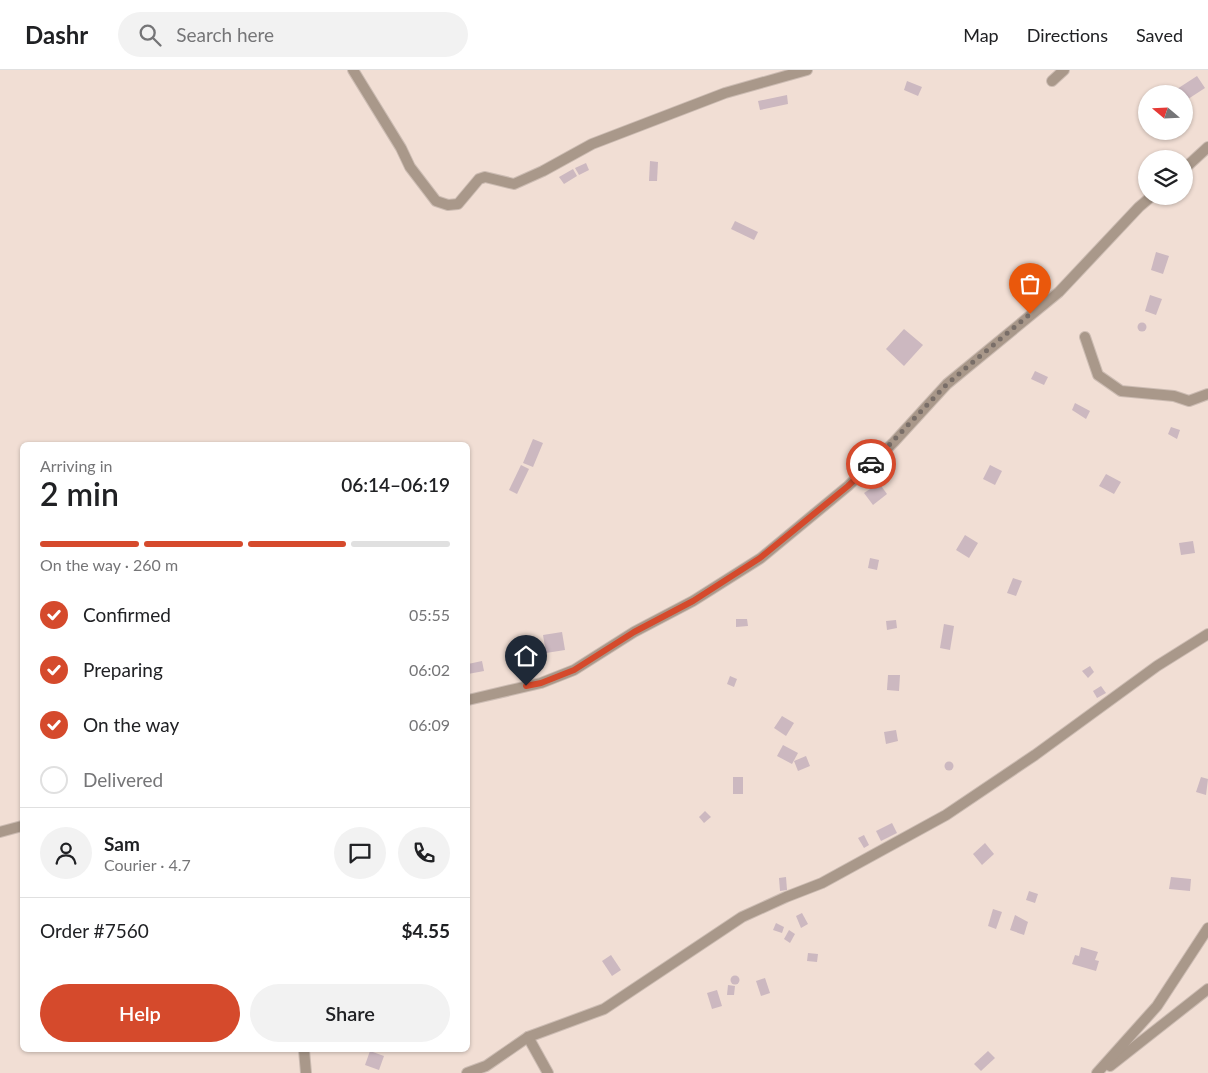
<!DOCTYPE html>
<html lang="en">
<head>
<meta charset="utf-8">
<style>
  body { margin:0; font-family:Lato,sans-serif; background:#f2f2f2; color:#202124; height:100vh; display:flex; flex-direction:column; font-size:19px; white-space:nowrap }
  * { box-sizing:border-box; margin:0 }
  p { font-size:16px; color:#757577 }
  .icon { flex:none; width:28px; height:28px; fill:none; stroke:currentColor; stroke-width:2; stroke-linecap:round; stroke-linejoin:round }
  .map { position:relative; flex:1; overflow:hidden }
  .panel { position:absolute; left:20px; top:372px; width:450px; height:610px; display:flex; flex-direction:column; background:#fff; border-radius:8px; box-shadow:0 1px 4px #0004 }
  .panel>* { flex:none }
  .needle { width:32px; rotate:289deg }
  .controls { position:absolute; left:1138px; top:15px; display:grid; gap:10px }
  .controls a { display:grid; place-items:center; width:55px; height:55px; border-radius:50%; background:#fff; box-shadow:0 1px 4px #0004; font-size:25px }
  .pin { position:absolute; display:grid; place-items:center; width:42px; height:42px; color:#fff; margin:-51px -21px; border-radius:50% 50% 50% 0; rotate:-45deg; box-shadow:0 0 5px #0007 }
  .pin .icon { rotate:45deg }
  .courier { position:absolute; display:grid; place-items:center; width:50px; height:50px; margin:-25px; border:4px solid #d54a2c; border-radius:50%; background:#fff; color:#222; box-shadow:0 1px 6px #0007 }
  .head em { font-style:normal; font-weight:600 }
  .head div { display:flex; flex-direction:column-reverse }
  .head { display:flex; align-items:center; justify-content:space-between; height:85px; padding:0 20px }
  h1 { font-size:32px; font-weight:600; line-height:38px }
  .bar { display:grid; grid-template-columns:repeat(4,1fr); gap:8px 5px; align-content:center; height:60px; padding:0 20px }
  .bar i { height:6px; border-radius:4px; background:#e0e0e0 }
  .bar .active { background:#d54a2c }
  .bar p { grid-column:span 4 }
  .line { display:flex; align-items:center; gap:12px; padding:0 20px; border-top:1px solid #e0e0e0 }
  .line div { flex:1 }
  .round { display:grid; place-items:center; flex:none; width:52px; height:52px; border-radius:26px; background:#f2f2f2 }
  ol { padding:0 20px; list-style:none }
  li { display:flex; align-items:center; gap:15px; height:55px }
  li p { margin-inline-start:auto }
  li .icon { padding:5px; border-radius:50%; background:#d54a2c; color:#fff; stroke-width:4 }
  li:last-child { color:#757577 }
  li i { width:28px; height:28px; border:2px solid #e0e0e0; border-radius:50% }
  .action { display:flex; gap:10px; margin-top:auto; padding:10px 20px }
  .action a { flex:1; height:58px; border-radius:30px; background:#d54a2c; color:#fff; font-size:20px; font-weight:600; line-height:58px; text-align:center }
  .action a+a { background:#f2f2f2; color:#202124 }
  header { display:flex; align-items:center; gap:30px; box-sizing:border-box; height:70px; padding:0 25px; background:#fff; border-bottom:1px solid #e0e0e0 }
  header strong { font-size:24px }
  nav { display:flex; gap:28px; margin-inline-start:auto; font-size:18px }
  .search { width:350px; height:45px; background:#f2f2f2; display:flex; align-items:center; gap:12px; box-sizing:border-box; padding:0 18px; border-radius:28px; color:#757577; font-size:19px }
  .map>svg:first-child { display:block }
</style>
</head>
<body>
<header>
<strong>Dashr</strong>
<div class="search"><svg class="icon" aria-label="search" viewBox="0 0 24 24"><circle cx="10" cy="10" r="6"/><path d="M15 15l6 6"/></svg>Search here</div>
<nav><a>Map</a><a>Directions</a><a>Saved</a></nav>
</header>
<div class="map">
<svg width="1208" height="1003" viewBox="0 0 1208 1003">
  <rect width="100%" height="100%" fill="#f1ded4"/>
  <g fill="#ccb8c0">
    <polygon points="1197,6 1205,18 1185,31 1184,24 1181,24 1177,19"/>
    <polygon points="907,11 922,17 918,26 904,20"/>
    <polygon points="787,25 788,34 760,40 758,31"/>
    <polygon points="650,91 658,92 657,111 649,111"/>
    <polygon points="586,93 589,100 579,105 575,98"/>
    <polygon points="573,99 577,106 564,114 559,107"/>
    <polygon points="735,151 758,162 754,170 731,159"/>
    <polygon points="1156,182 1169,186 1163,204 1151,200"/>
    <polygon points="1150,225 1162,229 1156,245 1145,241"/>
    <circle cx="1142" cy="257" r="4.5"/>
    <polygon points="904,259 923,275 904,296 886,279"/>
    <polygon points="1035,301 1048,307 1044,315 1031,309"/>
    <polygon points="1075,333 1090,341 1086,349 1072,340"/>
    <polygon points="1171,357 1180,360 1177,369 1168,364"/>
    <polygon points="533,369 543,373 533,397 523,393"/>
    <circle cx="864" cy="382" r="4.5"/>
    <polygon points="521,395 529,399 517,424 509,420"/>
    <polygon points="990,395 1002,401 995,415 983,409"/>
    <polygon points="1106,404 1121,412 1114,424 1099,416"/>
    <polygon points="879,413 887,424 873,435 864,423"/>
    <polygon points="965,465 978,473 969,488 956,480"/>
    <polygon points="1193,471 1195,483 1181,485 1179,473"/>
    <polygon points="870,488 879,490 877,500 868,498"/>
    <polygon points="1013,508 1022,511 1016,526 1007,523"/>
    <polygon points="736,549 747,549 748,556 736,557"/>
    <polygon points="896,550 897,558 887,560 886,551"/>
    <polygon points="944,554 954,556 950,580 940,578"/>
    <polygon points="562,562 565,580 546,583 543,565"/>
    <polygon points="482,591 484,601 468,604 468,594"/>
    <polygon points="1090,596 1094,602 1088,608 1082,601"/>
    <polygon points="888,605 900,605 899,621 887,620"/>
    <polygon points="730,606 737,609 734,617 727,614"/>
    <polygon points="1101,616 1106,623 1097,628 1093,621"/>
    <polygon points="782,646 794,653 786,666 774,658"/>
    <polygon points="896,660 898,671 886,674 884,662"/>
    <polygon points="783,675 798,683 792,694 777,686"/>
    <polygon points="806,686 810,696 798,701 794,691"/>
    <circle cx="949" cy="696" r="4.5"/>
    <rect x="733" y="707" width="10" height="17"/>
    <polygon points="1201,707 1208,709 1206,725 1196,722"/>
    <polygon points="705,741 711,747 704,753 699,747"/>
    <polygon points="892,753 897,763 881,771 876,761"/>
    <polygon points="864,765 869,775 864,778 858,768"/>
    <polygon points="985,773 994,784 982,795 973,784"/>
    <polygon points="786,807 787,820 780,821 779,808"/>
    <polygon points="1171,807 1191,809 1190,821 1169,819"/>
    <polygon points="1029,821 1038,824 1035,833 1026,830"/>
    <polygon points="993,839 1002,842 996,859 988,856"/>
    <polygon points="802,843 808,854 801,858 796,846"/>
    <polygon points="1015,845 1028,852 1024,865 1010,860"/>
    <polygon points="776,853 784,857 782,863 773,860"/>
    <polygon points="789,860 795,864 790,873 784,869"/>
    <polygon points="1081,877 1098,882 1095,890 1099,891 1096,901 1072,894 1075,885 1079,886"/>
    <polygon points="808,883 818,884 817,892 807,891"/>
    <polygon points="611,885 621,900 612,906 602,891"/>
    <circle cx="735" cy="910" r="4.5"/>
    <polygon points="765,908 770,923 761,926 756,911"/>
    <polygon points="728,915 735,916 734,925 727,925"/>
    <polygon points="717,920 722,936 712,939 707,923"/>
    <polygon points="370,981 384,986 379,1000 365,995"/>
    <polygon points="988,981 995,988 981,1001 974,994"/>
  </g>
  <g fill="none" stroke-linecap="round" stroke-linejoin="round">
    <defs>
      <g id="minor">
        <polyline points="353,0 401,78 410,97 436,131 448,135 458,134 479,109 485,107 514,114 543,101 592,74 725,23 807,0"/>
        <polyline points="1052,11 1064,0"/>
        <polyline points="1184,99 1208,77"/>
        <polyline points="1085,267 1098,305 1121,321 1174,326 1189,331 1208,324"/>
        <polyline points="468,630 541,613 574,600 634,562 693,531 761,488 848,416 894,372 947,314 1059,222 1139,137 1152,126"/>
        <polyline points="0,762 22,756"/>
        <polyline points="528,967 548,1003"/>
        <polyline points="304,980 306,1003"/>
        <polyline points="1110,996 1208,919"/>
        <polyline points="467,1003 486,996 528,967 604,939 742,847 786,827 822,813 946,745 1035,685 1157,596 1208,564"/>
        <polyline points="1097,1003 1157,936 1208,858"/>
      </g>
    </defs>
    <use href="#minor" stroke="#ccbcb3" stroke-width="12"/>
    <use href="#minor" stroke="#a9988a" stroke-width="10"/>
  </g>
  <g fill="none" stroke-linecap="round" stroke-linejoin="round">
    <polyline stroke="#796e68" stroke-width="5" stroke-dasharray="0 9" points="871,394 947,314 1030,244"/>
    <polyline stroke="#d54a2c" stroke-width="6" points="526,616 541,613 574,600 634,562 693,531 760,488 848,416 871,394"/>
  </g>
</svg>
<div class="controls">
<a><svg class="needle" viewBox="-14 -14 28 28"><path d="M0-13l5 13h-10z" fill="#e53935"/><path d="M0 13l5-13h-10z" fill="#757577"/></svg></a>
<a><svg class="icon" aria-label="layers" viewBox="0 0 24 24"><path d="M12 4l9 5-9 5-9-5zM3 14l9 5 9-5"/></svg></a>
</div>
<div class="pin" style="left:1030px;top:244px;background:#ea580c"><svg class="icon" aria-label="bag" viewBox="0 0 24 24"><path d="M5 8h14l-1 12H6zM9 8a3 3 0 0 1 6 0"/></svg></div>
<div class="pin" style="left:526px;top:616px;background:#1f2937"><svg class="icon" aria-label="home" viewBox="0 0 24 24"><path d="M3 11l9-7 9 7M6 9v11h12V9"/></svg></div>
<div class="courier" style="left:871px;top:394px"><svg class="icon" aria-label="car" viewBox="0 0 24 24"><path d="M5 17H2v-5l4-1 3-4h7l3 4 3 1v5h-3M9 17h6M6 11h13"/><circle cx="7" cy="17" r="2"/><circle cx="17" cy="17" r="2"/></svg></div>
<section class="panel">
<div class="head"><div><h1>2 min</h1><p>Arriving in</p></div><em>06:14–06:19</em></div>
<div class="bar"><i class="active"></i><i class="active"></i><i class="active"></i><i></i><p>On the way · 260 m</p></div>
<ol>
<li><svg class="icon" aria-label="check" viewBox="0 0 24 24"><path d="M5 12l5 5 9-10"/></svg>Confirmed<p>05:55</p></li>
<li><svg class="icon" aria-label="check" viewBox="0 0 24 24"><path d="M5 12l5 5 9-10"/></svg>Preparing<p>06:02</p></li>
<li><svg class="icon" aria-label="check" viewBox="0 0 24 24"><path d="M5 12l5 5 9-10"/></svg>On the way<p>06:09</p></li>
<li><i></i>Delivered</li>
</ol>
<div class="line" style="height:90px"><a class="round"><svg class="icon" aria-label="person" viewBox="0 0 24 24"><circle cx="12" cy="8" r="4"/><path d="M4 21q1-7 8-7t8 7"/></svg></a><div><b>Sam</b><p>Courier · 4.7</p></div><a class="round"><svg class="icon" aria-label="chat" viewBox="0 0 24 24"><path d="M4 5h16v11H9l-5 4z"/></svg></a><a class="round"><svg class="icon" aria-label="phone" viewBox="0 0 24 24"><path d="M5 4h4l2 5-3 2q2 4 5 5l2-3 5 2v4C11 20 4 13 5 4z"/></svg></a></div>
<div class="line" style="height:65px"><div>Order #7560</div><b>$4.55</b></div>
<div class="action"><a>Help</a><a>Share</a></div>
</section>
</div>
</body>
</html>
